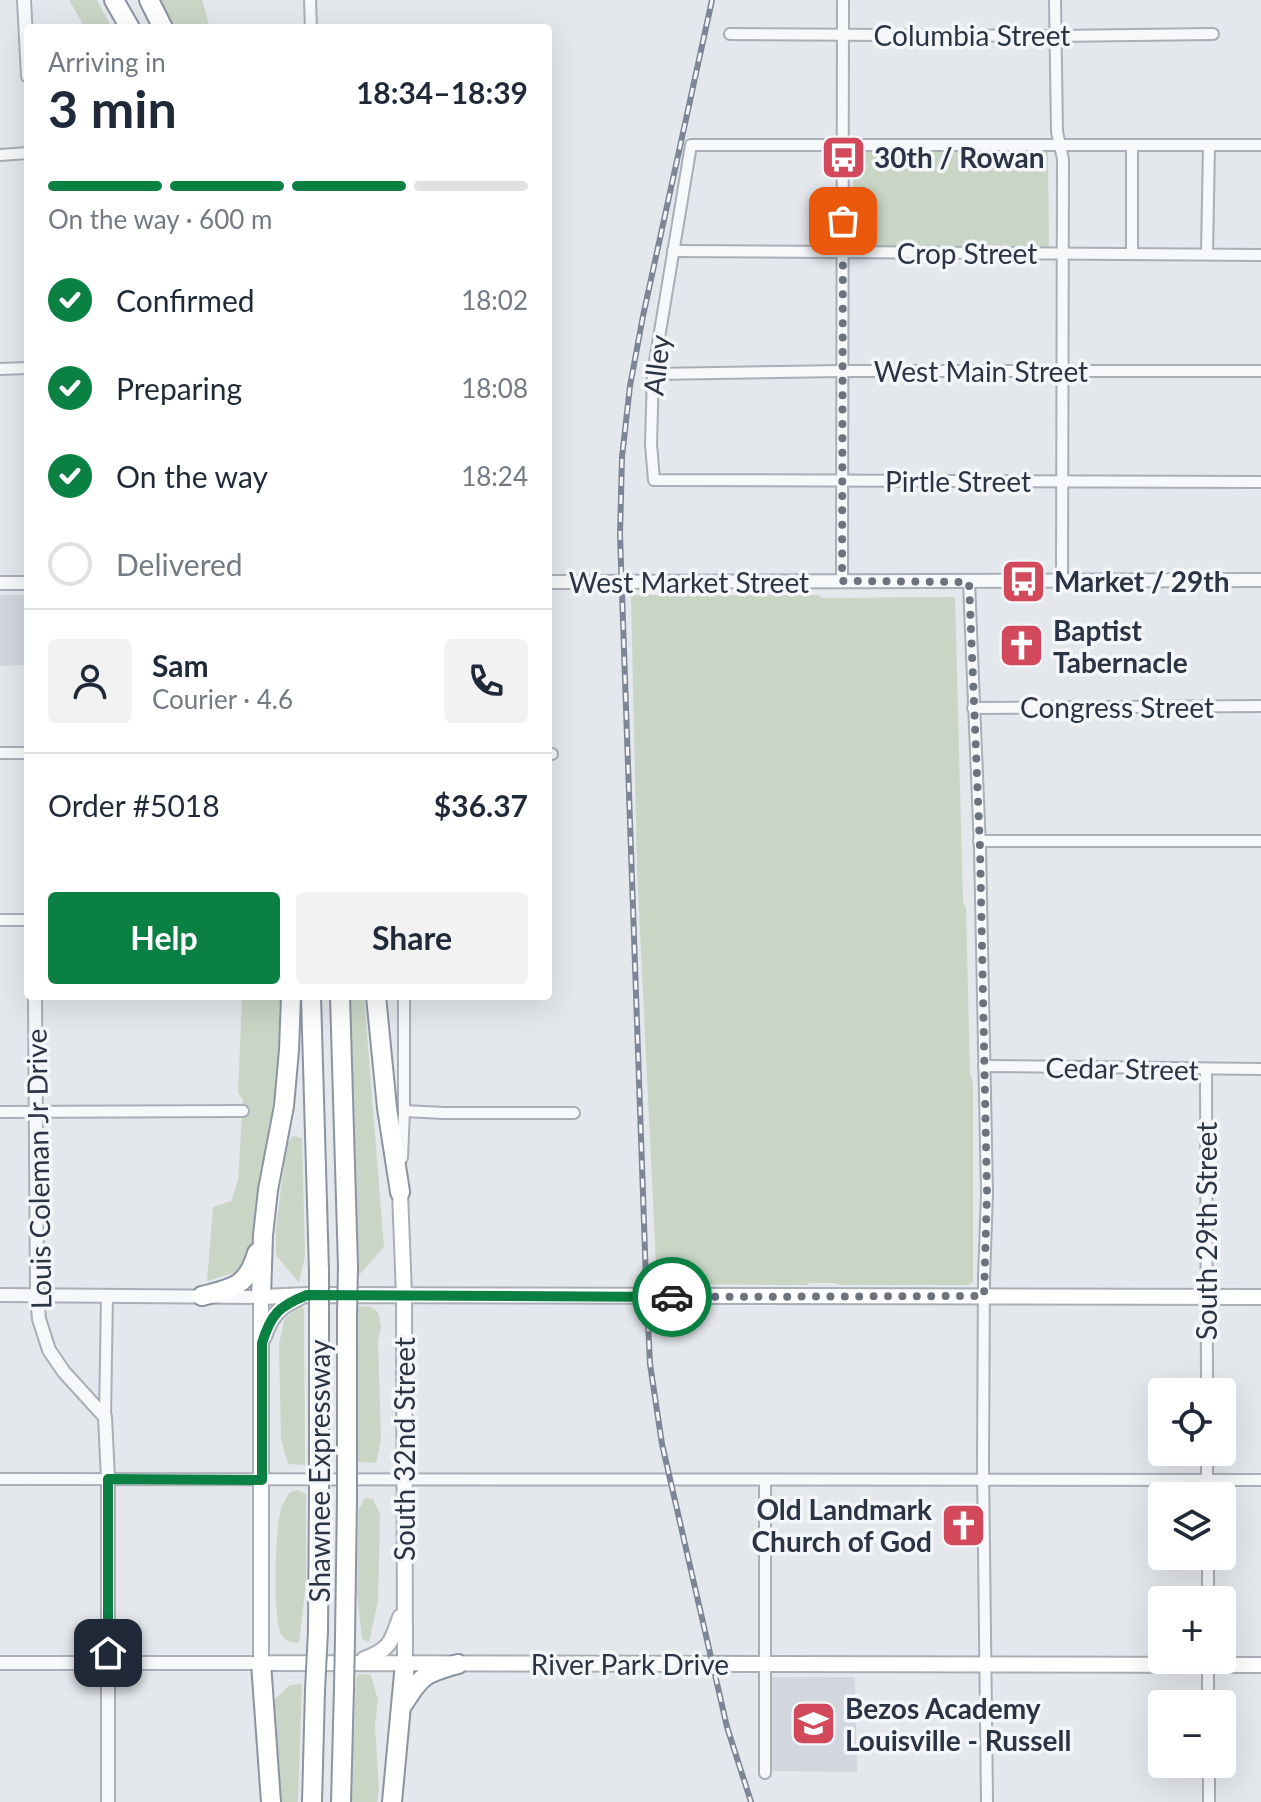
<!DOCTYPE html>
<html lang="en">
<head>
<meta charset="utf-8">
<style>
  body { margin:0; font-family:Lato,sans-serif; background:#f2f2f3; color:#1f2937; height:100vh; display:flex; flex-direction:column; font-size:30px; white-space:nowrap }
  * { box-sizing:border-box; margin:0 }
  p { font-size:26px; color:#747a83 }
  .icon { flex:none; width:44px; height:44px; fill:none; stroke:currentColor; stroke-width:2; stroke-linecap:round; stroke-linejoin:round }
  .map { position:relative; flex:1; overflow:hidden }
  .details { position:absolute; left:24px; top:24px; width:528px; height:976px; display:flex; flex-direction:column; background:#fff; border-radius:8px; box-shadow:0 8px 32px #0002 }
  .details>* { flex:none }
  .controls { position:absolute; left:1148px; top:1378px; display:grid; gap:16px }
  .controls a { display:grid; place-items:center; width:88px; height:88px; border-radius:8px; background:#fff; box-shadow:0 8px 32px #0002; font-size:40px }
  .pin { position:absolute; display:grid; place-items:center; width:68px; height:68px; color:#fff; margin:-34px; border-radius:16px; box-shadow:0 4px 12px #0006 }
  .courier { position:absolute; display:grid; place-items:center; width:80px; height:80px; margin:-40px; border:6px solid #0b8043; border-radius:50%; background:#fff; color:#222; box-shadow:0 2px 10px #0007 }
  .overview em { font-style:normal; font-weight:700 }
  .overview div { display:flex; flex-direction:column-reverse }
  .overview { display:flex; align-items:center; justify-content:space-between; height:136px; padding:0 24px }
  h1 { font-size:52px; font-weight:700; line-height:60px }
  .bar { display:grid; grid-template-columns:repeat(4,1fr); gap:12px 8px; align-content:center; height:96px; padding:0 24px }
  .bar i { height:10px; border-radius:6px; background:#e0e1e3 }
  .bar .on { background:#0b8043 }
  .bar p { grid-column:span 4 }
  .line { display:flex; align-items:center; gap:20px; padding:0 24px; border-top:2px solid #e0e1e3 }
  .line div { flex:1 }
  .round { display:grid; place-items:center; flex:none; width:84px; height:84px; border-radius:8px; background:#f2f2f3 }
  ol { padding:0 24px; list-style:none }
  li { display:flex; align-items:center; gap:24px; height:88px }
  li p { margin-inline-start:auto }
  li .icon { padding:8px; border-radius:50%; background:#0b8043; color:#fff; stroke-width:4 }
  li:last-child { color:#747a83 }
  li i { width:44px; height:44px; border:4px solid #e0e1e3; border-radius:50% }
  .primary-button { display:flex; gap:16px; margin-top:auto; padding:16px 24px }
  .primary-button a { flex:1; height:92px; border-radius:8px; background:#0b8043; color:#fff; font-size:32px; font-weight:700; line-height:92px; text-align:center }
  .primary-button a+a { background:#f2f2f3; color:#1f2937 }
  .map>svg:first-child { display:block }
</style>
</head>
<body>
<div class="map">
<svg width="1261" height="1802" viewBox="0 0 1261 1802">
  <rect width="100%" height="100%" fill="#e4e7ec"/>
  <g fill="#d2d6de">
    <polygon points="0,595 28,595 28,665 0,666"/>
    <polygon points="772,1677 855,1677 857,1772 771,1771"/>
  </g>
  <g fill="#c9d6c5">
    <polygon points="69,0 97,0 112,28 85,28"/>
    <polygon points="157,0 202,0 210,28 172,28"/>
    <polygon points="853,152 1048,152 1049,248 853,248"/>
    <polygon points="819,595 822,598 955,597 963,903 966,907 970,1074 973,1082 973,1283 970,1283 970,1285 840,1285 835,1283 810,1283 807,1285 657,1284 637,869 631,595"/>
    <polygon points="242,996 280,996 277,1083 250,1256 240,1271 207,1281 213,1207 231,1201 238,1180 243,1100 238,1093"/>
    <polygon points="349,996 364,996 384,1247 359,1275"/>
    <polygon points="293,1136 302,1138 305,1256 299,1283 276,1255 276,1227 287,1144"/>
    <polygon points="300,1305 304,1309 305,1465 288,1464 281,1439 279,1345 284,1320"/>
    <polygon points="355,1306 370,1307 378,1312 381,1326 378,1342 381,1440 376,1463 357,1462"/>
    <path d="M298,1490L306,1494V1582L299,1643C292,1642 287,1642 282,1636C272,1622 275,1528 281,1509C283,1503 287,1497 290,1492Z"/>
    <polygon points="365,1498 373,1499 380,1514 378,1601 369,1642 362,1639 357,1593 358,1511"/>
    <polygon points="359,1674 371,1675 378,1700 375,1726 379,1790 377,1802 351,1802 356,1679"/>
    <polygon points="302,1684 298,1802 281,1802 273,1701 290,1685"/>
  </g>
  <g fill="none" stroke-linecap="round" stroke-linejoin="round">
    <defs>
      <g id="minor">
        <polyline points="310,0 311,28"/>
        <polyline points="1055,0 1057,132 1063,159 1062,581"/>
        <polyline points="730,34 1054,36 1213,34"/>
        <polyline points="1261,145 691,145 653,374 651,444 654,480 1261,482"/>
        <polyline points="0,155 28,153"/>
        <polyline points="673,251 1261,255"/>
        <polyline points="1132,254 1132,145"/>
        <polyline points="1207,254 1209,145"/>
        <polyline points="0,369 28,368"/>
        <polyline points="653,374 842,371 1261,371"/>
        <polyline points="842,581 843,0"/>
        <polyline points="969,582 980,848 987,1193 984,1279 983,1465 987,1802"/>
        <polyline points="973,708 1261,706"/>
        <polyline points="0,753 28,753"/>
        <polyline points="548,754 552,754"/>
        <polyline points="979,841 1261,841"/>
        <polyline points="0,920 28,920"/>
        <polyline points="984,1066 1261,1069"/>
        <polyline points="1206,1069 1207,1392"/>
        <polyline points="404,1111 444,1113 574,1113"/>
        <polyline points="0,1112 243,1111"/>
        <polyline points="402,1158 404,1111 404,996"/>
        <polyline points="105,1417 107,1295"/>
        <polyline points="1207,1452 1207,1496"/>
        <polyline points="0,1479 1261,1480"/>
        <polyline points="765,1480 765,1773"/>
        <polyline points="1208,1556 1208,1600"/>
        <polyline points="1208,1660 1208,1704"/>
        <polyline points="1209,1764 1209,1802"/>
      </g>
      <g id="tertiary">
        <polyline points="24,0 28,76"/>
        <polyline points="548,582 1261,580"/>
        <polyline points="0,583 28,583"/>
        <polyline points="35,996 37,1295 39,1319 49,1350 64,1372 105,1417 108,1479 108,1802"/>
        <polyline points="0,1295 261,1297"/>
        <polyline points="0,1663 261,1663"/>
      </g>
      <g id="secondary">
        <polyline points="400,1192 404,1295 405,1663"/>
        <polyline points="1261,1297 307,1295 261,1297 261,1663 1261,1665"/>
        <path d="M264,1337C270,1317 280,1306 299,1298"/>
        <path d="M364,1659C390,1650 392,1641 400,1617"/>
      </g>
      <g id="motorway">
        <polyline points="114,0 130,28"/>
        <polyline points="149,0 163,28"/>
        <polyline points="311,996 319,1271"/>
        <polyline points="340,996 348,1267"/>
        <polyline points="376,996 387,1108 400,1192"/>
        <path d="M202,1296C233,1288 247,1287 257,1253"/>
        <polyline points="261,1297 263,1235 268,1190 284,1106 289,1050 291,996"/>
        <polyline points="347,1314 347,1459"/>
        <polyline points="319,1316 319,1455"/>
        <polyline points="318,1631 319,1496"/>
        <polyline points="345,1638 347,1498"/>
        <polyline points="261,1663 271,1802"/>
        <path d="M404,1703C422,1674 426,1673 458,1664"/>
        <polyline points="312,1802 315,1690"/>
        <polyline points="341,1802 344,1688"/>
        <polyline points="392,1802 405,1663"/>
      </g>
    </defs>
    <use href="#minor" stroke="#a9aeb7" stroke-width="14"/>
    <use href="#tertiary" stroke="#a9aeb7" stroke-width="16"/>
    <use href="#secondary" stroke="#a9aeb7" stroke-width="18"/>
    <use href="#motorway" stroke="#8b94a3" stroke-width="22"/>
    <use href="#minor" stroke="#f7f8fa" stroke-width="10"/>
    <use href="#tertiary" stroke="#f7f8fa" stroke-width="12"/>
    <use href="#secondary" stroke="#fff" stroke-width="14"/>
    <use href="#motorway" stroke="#fff" stroke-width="18"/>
    <defs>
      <polyline id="rail" points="712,0 643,316 630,386 622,457 620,535 646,1281 650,1364 662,1444 727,1727 751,1802"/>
    </defs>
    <use href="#rail" stroke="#7d8696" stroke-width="6"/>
    <use href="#rail" stroke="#f4f6f9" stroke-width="3" stroke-dasharray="9" stroke-linecap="butt"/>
    <defs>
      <g id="motorway-bridge">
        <polyline points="347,1314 348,1267"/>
        <polyline points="319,1316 319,1271"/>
        <polyline points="319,1496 319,1455"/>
        <polyline points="347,1498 347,1459"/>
        <polyline points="344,1688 345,1638"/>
        <polyline points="315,1690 318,1631"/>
      </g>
    </defs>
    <use href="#motorway-bridge" stroke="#8b94a3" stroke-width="22" stroke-linecap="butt"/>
    <use href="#motorway-bridge" stroke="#fff" stroke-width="18"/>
  </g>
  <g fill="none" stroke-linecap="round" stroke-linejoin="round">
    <polyline stroke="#6c737f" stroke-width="8" stroke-dasharray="0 14.4" points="672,1297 984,1296 987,1193 980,848 969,582 842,581 843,221"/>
    <path stroke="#0b8043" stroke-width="10" d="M108,1653V1479L262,1480V1343C271,1314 279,1306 307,1295L672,1297"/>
  </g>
  <defs>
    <symbol id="bus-square" viewBox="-11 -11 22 22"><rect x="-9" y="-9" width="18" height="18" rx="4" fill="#d1495b" stroke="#f4f6f9"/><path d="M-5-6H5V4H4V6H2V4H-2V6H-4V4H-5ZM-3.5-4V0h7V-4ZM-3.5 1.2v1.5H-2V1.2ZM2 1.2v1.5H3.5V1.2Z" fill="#fff"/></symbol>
    <symbol id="church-square" viewBox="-11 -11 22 22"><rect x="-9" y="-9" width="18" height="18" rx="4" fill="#d1495b" stroke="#f4f6f9"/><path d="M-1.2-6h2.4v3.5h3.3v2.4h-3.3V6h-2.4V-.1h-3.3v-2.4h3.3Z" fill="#fff"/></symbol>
    <symbol id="school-square" viewBox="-11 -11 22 22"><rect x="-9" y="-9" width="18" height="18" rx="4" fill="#d1495b" stroke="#f4f6f9"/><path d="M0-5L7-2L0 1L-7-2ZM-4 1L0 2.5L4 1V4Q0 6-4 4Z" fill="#fff"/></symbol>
  </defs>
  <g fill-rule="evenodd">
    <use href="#bus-square" x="818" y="132" width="51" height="51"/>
    <use href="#bus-square" x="998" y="556" width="51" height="51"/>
    <use href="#church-square" x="996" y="620" width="51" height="51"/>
    <use href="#church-square" x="938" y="1500" width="51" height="51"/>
    <use href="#school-square" x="788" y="1698" width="51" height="51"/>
  </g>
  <g text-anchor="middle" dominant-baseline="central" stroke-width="7" stroke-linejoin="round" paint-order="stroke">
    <g font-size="28" fill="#2b3445" stroke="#f4f6f9">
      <text x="972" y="35">Columbia Street</text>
      <text x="967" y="253">Crop Street</text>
      <text transform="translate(656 365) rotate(-83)">Alley</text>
      <text x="981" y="371">West Main Street</text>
      <text x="958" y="481">Pirtle Street</text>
      <text x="689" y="582">West Market Street</text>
      <text x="1117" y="707">Congress Street</text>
      <text transform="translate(1122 1068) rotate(1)">Cedar Street</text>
      <text transform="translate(38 1169) rotate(-91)">Louis Coleman Jr Drive</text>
      <text transform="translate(1206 1231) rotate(-90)">South 29th Street</text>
      <text transform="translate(404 1449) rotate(-90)">South 32nd Street</text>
      <text transform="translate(319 1471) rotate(-90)">Shawnee Expressway</text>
      <text x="630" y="1664">River Park Drive</text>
    </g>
    <g font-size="28" font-weight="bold" fill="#2b3445" stroke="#f4f6f9" text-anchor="start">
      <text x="874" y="157">30th / Rowan</text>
      <text x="1054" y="581">Market / 29th</text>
      <text x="1053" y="630">Baptist<tspan x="1053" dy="32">Tabernacle</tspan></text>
      <text x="932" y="1509" text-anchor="end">Old Landmark<tspan x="932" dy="32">Church of God</tspan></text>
      <text x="845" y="1708">Bezos Academy<tspan x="845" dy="32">Louisville - Russell</tspan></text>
    </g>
  </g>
</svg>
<div class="controls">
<a><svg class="icon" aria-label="locate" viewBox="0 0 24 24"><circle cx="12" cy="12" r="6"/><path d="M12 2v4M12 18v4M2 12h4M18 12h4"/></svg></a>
<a><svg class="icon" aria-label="layers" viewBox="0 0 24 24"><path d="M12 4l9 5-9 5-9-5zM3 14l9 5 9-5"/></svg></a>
<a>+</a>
<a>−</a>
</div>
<div class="pin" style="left:843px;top:221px;background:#ea580c"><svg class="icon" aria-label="bag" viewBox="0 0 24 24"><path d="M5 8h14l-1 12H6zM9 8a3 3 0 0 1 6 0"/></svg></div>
<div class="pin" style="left:108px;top:1653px;background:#1f2937"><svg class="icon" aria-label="home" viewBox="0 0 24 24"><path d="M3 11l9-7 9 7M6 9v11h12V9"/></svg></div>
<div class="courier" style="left:672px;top:1297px"><svg class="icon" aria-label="car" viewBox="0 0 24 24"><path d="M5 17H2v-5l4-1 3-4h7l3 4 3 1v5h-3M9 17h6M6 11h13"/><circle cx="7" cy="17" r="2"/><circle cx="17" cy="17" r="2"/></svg></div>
<section class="details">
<div class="overview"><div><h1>3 min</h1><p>Arriving in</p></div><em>18:34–18:39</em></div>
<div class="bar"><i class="on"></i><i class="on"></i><i class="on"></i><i></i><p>On the way · 600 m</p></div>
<ol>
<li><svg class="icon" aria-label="check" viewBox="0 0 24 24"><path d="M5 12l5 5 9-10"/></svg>Confirmed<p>18:02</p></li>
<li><svg class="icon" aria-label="check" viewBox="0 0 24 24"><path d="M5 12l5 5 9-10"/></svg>Preparing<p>18:08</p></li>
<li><svg class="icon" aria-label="check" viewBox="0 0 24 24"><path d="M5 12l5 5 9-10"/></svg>On the way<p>18:24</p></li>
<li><i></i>Delivered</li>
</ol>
<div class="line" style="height:144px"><a class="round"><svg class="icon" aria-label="person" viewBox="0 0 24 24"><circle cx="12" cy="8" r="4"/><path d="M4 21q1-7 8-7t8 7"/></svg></a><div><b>Sam</b><p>Courier · 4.6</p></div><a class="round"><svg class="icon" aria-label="phone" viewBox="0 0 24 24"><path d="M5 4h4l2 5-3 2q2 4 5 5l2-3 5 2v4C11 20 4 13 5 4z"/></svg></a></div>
<div class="line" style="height:104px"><div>Order #5018</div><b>$36.37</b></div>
<div class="primary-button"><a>Help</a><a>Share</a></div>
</section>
</div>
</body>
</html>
